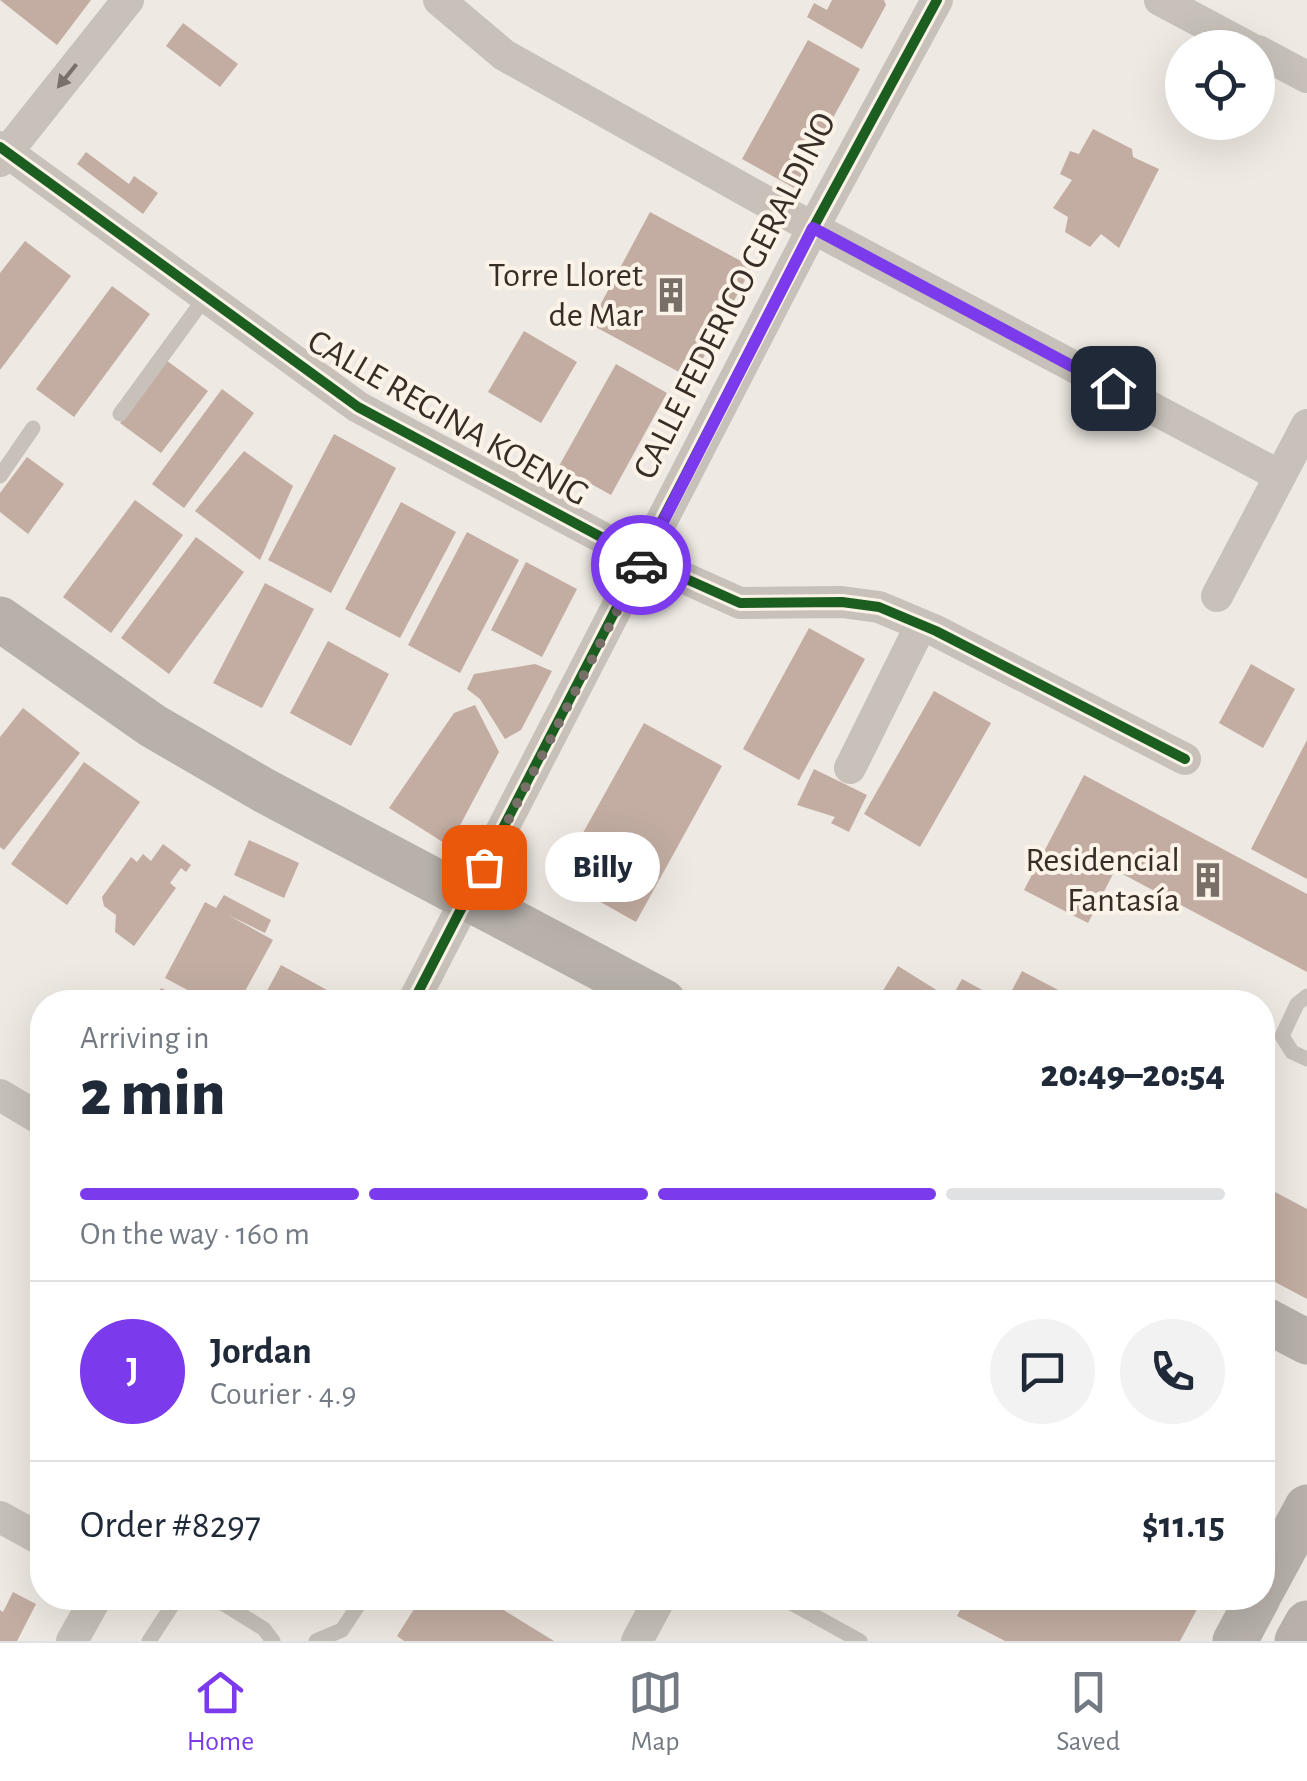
<!DOCTYPE html>
<html lang="en">
<head>
<meta charset="utf-8">
<style>
  body { margin:0; font-family:"Alegreya Sans",sans-serif; background:#f2f2f3; color:#1f2937; height:100vh; display:flex; flex-direction:column; font-size:38px; white-space:nowrap }
  * { box-sizing:border-box; margin:0 }
  p { font-size:32px; color:#747a83 }
  .icon { flex:none; width:55px; height:55px; fill:none; stroke:currentColor; stroke-width:2; stroke-linecap:round; stroke-linejoin:round }
  .map { position:relative; flex:1; overflow:hidden }
  .drawer { position:absolute; left:30px; top:990px; width:1245px; height:620px; display:flex; flex-direction:column; background:#fff; border-radius:40px; box-shadow:0 10px 40px #0002 }
  .drawer>* { flex:none }
  .fabs { position:absolute; left:1165px; top:30px; display:grid; gap:20px }
  .fabs a { display:grid; place-items:center; width:110px; height:110px; border-radius:50%; background:#fff; box-shadow:0 10px 40px #0002; font-size:50px }
  .pin { position:absolute; display:grid; place-items:center; width:85px; height:85px; color:#fff; margin:-42px; border-radius:20px; box-shadow:0 5px 15px #0006 }
  .courier { position:absolute; display:grid; place-items:center; width:100px; height:100px; margin:-50px; border:8px solid #7c3aed; border-radius:50%; background:#fff; color:#222; box-shadow:0 2px 12px #0007 }
  .bubble { position:absolute; height:70px; border-radius:35px; background:#fff; box-shadow:0 10px 40px #0002; font-size:32px; font-weight:800; line-height:70px; text-align:center }
  .headline em { font-style:normal; font-weight:800 }
  .headline div { display:flex; flex-direction:column-reverse }
  .headline { display:flex; align-items:center; justify-content:space-between; height:170px; padding:0 50px }
  h1 { font-size:65px; font-weight:800; line-height:75px }
  .bar { display:grid; grid-template-columns:repeat(4,1fr); gap:15px 10px; align-content:center; height:120px; padding:0 50px }
  .bar i { height:12px; border-radius:8px; background:#e0e1e3 }
  .bar .selected { background:#7c3aed }
  .bar p { grid-column:span 4 }
  .line { display:flex; align-items:center; gap:25px; padding:0 50px; border-top:2px solid #e0e1e3 }
  .line div { flex:1 }
  .round { display:grid; place-items:center; flex:none; width:105px; height:105px; border-radius:52px; background:#f2f2f3 }
  .tabs { display:flex; justify-content:space-around; align-items:center; height:140px; border-top:2px solid #e0e1e3; background:#fff; font-size:28px; color:#747a83 }
  .tabs a { display:grid; justify-items:center; gap:5px }
  .tabs .selected { color:#7c3aed }
  .map>svg:first-child { display:block }
</style>
</head>
<body>
<div class="map">
<svg width="1307" height="1641" viewBox="0 0 1307 1641">
  <rect width="100%" height="100%" fill="#eee9e2"/>
  <g fill="#c3ada2">
    <polygon points="0,0 91,0 57,45"/>
    <polygon points="832,0 884,0 886,5 862,49 807,17 814,3 827,10"/>
    <polygon points="183,23 238,64 220,87 166,46"/>
    <polygon points="808,40 860,69 794,188 742,159"/>
    <polygon points="1093,129 1132,149 1133,157 1159,169 1119,248 1101,234 1090,247 1065,232 1068,217 1053,208 1072,180 1060,174 1070,151 1079,154"/>
    <polygon points="86,152 129,184 134,176 158,193 143,214 77,164"/>
    <polygon points="650,212 752,267 692,379 590,324"/>
    <polygon points="25,241 71,276 0,370 0,273"/>
    <polygon points="112,286 150,314 74,417 36,389"/>
    <polygon points="524,331 577,362 541,423 488,392"/>
    <polygon points="166,360 208,391 161,453 120,423"/>
    <polygon points="616,364 667,393 611,495 559,466"/>
    <polygon points="222,389 254,413 184,508 152,484"/>
    <polygon points="334,434 396,468 331,593 268,560"/>
    <polygon points="244,451 293,486 260,560 195,511"/>
    <polygon points="27,457 64,484 28,534 0,512 0,493"/>
    <polygon points="135,500 183,535 111,633 63,597"/>
    <polygon points="401,502 456,532 400,638 345,609"/>
    <polygon points="467,532 519,560 460,673 408,645"/>
    <polygon points="196,537 244,572 169,674 121,638"/>
    <polygon points="526,562 577,589 542,657 491,630"/>
    <polygon points="265,583 314,609 262,708 213,683"/>
    <polygon points="809,628 865,659 799,780 743,749"/>
    <polygon points="328,641 389,674 351,746 290,713"/>
    <polygon points="535,664 552,671 521,730 505,739 480,699 467,689 474,674"/>
    <polygon points="1251,664 1295,689 1263,748 1219,723"/>
    <polygon points="934,691 991,723 920,847 864,814"/>
    <polygon points="475,705 499,752 449,846 389,808 454,713"/>
    <polygon points="23,708 80,753 4,850 0,847 0,737"/>
    <polygon points="644,723 722,766 636,922 558,878"/>
    <polygon points="1307,740 1307,879 1251,849"/>
    <polygon points="84,762 140,802 67,905 11,864"/>
    <polygon points="814,769 867,795 849,832 831,823 835,817 797,805"/>
    <polygon points="1084,775 1307,894 1307,972 1115,870 1088,923 1024,890"/>
    <polygon points="249,840 299,863 284,898 234,875"/>
    <polygon points="163,844 191,865 186,872 181,868 170,883 176,888 134,946 115,932 116,915 104,906 102,897 131,857 137,862 143,854 151,861"/>
    <polygon points="224,895 271,920 265,933 228,915 273,940 239,1002 210,1002 165,978 205,902 216,908"/>
    <polygon points="281,965 349,1002 261,1002"/>
    <polygon points="898,966 938,991 931,1002 876,1002"/>
    <polygon points="1022,971 1081,1002 1006,1002"/>
    <polygon points="962,979 999,999 997,1002 949,1002"/>
    <polygon points="161,988 190,1002 154,1002"/>
    <polygon points="1262,1185 1307,1209 1307,1299 1262,1275"/>
    <polygon points="13,1592 36,1604 17,1641 0,1641 0,1610 3,1612"/>
    <polygon points="421,1598 484,1598 554,1641 404,1641 397,1636"/>
    <polygon points="966,1598 1203,1598 1180,1641 1005,1641 957,1616"/>
  </g>
  <g fill="none" stroke-linecap="round" stroke-linejoin="round">
    <g stroke="#c7c1ba" stroke-width="15">
      <polyline points="120,414 204,299"/>
      <polyline points="0,476 33,428"/>
      <polyline points="1307,996 1297,1004 1282,1036 1292,1052 1307,1059"/>
      <polyline points="214,1598 264,1629 273,1641"/>
      <polyline points="782,1598 860,1641"/>
      <polyline points="149,1641 177,1598"/>
      <polyline points="316,1641 342,1630 363,1598"/>
    </g>
    <g stroke="#c7c1ba" stroke-width="32">
      <polyline points="439,0 504,55 813,228 1280,476"/>
      <polyline points="1160,0 1250,48"/>
      <polyline points="1258,51 1307,77"/>
      <polyline points="0,147 358,407 644,560 740,603 842,602 879,607 936,631 1185,759"/>
      <polyline points="0,161 128,0"/>
      <polyline points="1217,596 1307,425"/>
      <polyline points="850,768 921,625"/>
      <polyline points="413,1002 813,228 937,0"/>
      <polyline points="0,1095 42,1120"/>
      <polyline points="0,1517 42,1540"/>
      <polyline points="72,1641 96,1598"/>
      <polyline points="637,1641 660,1598"/>
    </g>
    <g stroke="#b8b1ab" stroke-width="45">
      <polyline points="0,619 153,726 265,791 664,1002"/>
      <polyline points="1262,1318 1307,1342"/>
      <polyline points="1262,1590 1307,1507"/>
      <polyline points="1235,1641 1258,1598"/>
      <polyline points="1297,1641 1307,1623"/>
    </g>
    <defs>
      <g id="cycleway">
        <polyline points="0,147 358,407 644,560 740,603 842,602 879,607 936,631 1185,759"/>
        <polyline points="413,1002 813,228 937,0"/>
      </g>
    </defs>
    <use href="#cycleway" stroke="#fbf3e8" stroke-width="16"/>
    <use href="#cycleway" stroke="#1b5e20" stroke-width="10"/>
  </g>
  <defs><path id="oneway-solid" d="M-6-.8H1V-3.2L6.5 0L1 3.2V.8H-6Z" transform="scale(2.5)"/></defs>
  <use fill="#78706a" href="#oneway-solid" transform="translate(67 76) rotate(129)"/>
  <g fill="none" stroke-linecap="round" stroke-linejoin="round">
    <polyline stroke="#786f69" stroke-width="10" stroke-dasharray="0 18" points="484,867 641,565"/>
    <polyline stroke="#7c3aed" stroke-width="12" points="641,565 813,228 1113,388"/>
  </g>
  <defs>
    <symbol id="building-bare" viewBox="-9 -9 18 18"><path d="M-4-6H4V6H1V3H-1V6H-4ZM-2.5-4.3h1.7v1.8h-1.7ZM.8-4.3h1.7v1.8H.8ZM-2.5-1h1.7V.8h-1.7ZM.8-1h1.7V.8H.8Z" fill="#786f69" stroke="#fbf3e8" stroke-width="2.5" paint-order="stroke"/></symbol>
  </defs>
  <g fill-rule="evenodd">
    <use href="#building-bare" x="646" y="270" width="50" height="50"/>
    <use href="#building-bare" x="1183" y="855" width="50" height="50"/>
  </g>
  <g text-anchor="middle" dominant-baseline="central" stroke-width="8" stroke-linejoin="round" paint-order="stroke">
    <g font-size="35" fill="#382e28" stroke="#fbf3e8" text-anchor="end">
      <text x="643" y="275">Torre Lloret<tspan x="643" dy="40">de Mar</tspan></text>
      <text x="1180" y="860">Residencial<tspan x="1180" dy="40">Fantasía</tspan></text>
    </g>
    <g font-size="35" fill="#382e28" stroke="#fbf3e8">
      <text transform="translate(735 296) rotate(-63)">CALLE FEDERICO GERALDINO</text>
      <text transform="translate(448 418) rotate(30)">CALLE REGINA KOENIG</text>
    </g>
  </g>
</svg>
<div class="fabs">
<a><svg class="icon" aria-label="locate" viewBox="0 0 24 24"><circle cx="12" cy="12" r="6"/><path d="M12 2v4M12 18v4M2 12h4M18 12h4"/></svg></a>
</div>
<div class="pin" style="left:484px;top:867px;background:#ea580c"><svg class="icon" aria-label="bag" viewBox="0 0 24 24"><path d="M5 8h14l-1 12H6zM9 8a3 3 0 0 1 6 0"/></svg></div>
<div class="pin" style="left:1113px;top:388px;background:#1f2937"><svg class="icon" aria-label="home" viewBox="0 0 24 24"><path d="M3 11l9-7 9 7M6 9v11h12V9"/></svg></div>
<div class="courier" style="left:641px;top:565px"><svg class="icon" aria-label="car" viewBox="0 0 24 24"><path d="M5 17H2v-5l4-1 3-4h7l3 4 3 1v5h-3M9 17h6M6 11h13"/><circle cx="7" cy="17" r="2"/><circle cx="17" cy="17" r="2"/></svg></div>
<div class="bubble" style="left:545px;top:832px;width:115px">Billy</div>
<section class="drawer">
<div class="headline"><div><h1>2 min</h1><p>Arriving in</p></div><em>20:49–20:54</em></div>
<div class="bar"><i class="selected"></i><i class="selected"></i><i class="selected"></i><i></i><p>On the way · 160 m</p></div>
<div class="line" style="height:180px"><b class="round" style="background:#7c3aed;color:#fff">J</b><div><b>Jordan</b><p>Courier · 4.9</p></div><a class="round"><svg class="icon" aria-label="chat" viewBox="0 0 24 24"><path d="M4 5h16v11H9l-5 4z"/></svg></a><a class="round"><svg class="icon" aria-label="phone" viewBox="0 0 24 24"><path d="M5 4h4l2 5-3 2q2 4 5 5l2-3 5 2v4C11 20 4 13 5 4z"/></svg></a></div>
<div class="line" style="height:130px"><div>Order #8297</div><b>$11.15</b></div>
</section>
</div>
<nav class="tabs">
<a class="selected"><svg class="icon" aria-label="home" viewBox="0 0 24 24"><path d="M3 11l9-7 9 7M6 9v11h12V9"/></svg>Home</a>
<a><svg class="icon" aria-label="map" viewBox="0 0 24 24"><path d="M3 6l6-2 6 2 6-2v14l-6 2-6-2-6 2zM9 4v14M15 6v14"/></svg>Map</a>
<a><svg class="icon" aria-label="saved" viewBox="0 0 24 24"><path d="M7 4h10v16l-5-4-5 4z"/></svg>Saved</a>
</nav>
</body>
</html>
